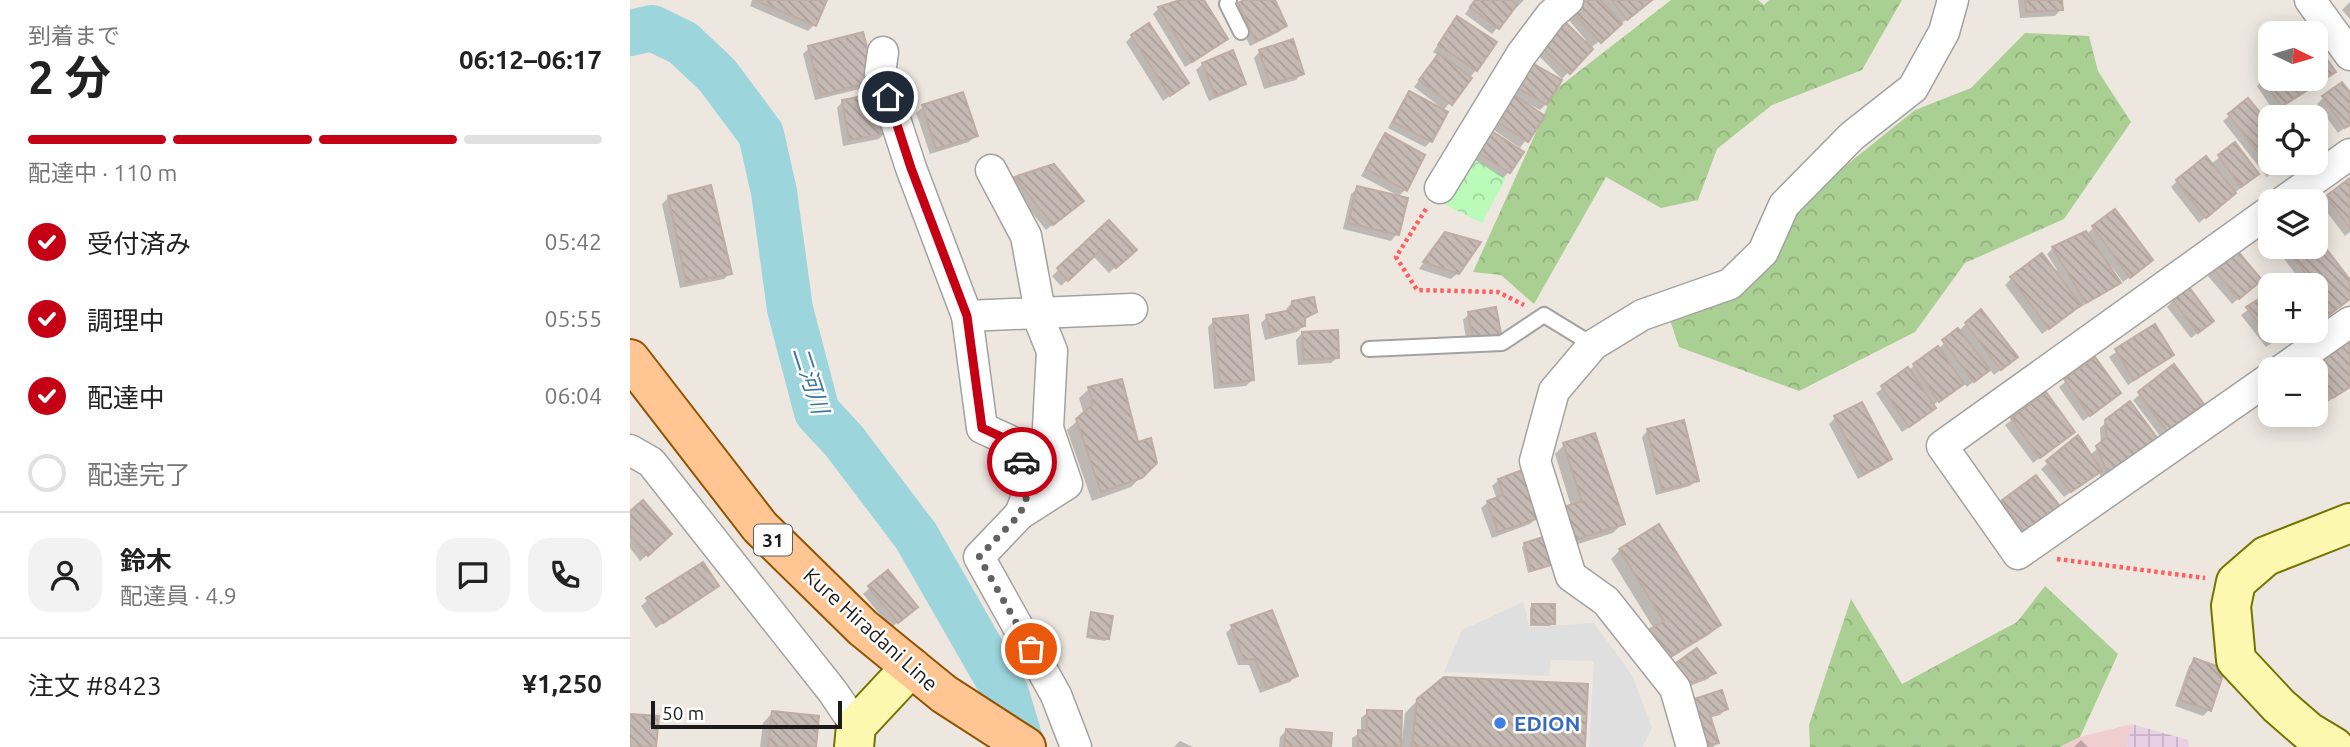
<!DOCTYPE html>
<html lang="ja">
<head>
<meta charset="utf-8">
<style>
  body { margin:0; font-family:Ubuntu,"Noto Sans JP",sans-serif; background:#f2f2f2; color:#222; height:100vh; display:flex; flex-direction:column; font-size:26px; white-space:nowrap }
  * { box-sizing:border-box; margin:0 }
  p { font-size:23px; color:#767676 }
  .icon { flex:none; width:38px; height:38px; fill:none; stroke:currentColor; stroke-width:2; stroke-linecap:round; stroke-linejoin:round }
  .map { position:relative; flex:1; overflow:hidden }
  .sheet { display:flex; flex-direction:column; background:#fff; width:630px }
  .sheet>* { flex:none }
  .needle { width:46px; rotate:95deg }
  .tools { position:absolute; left:1628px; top:21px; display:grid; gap:14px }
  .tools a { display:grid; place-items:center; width:70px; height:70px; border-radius:14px; background:#fff; box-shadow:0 4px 18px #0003; font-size:35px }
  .scale { position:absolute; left:21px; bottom:18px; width:191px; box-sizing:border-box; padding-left:7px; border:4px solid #1b1b1b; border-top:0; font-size:19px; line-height:24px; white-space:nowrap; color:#1b1b1b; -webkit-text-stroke:5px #fff; paint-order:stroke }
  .pin { position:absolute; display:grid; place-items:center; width:60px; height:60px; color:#fff; margin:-30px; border:4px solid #fff; border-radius:50%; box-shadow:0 2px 7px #0007 }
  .courier { position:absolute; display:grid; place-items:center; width:70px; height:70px; margin:-35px; border:5px solid #c60014; border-radius:50%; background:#fff; color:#222; box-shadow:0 2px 9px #0007 }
  .headline em { font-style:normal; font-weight:700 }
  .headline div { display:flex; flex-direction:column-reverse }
  .headline { display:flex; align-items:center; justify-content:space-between; height:119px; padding:0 28px }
  h1 { font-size:46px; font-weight:700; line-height:52px }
  .bar { display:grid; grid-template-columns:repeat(4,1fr); gap:10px 7px; align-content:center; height:84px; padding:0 28px }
  .bar i { height:9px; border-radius:5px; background:#e0e0e0 }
  .bar .current { background:#c60014 }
  .bar p { grid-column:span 4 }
  .line { display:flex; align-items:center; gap:18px; padding:0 28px; border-top:2px solid #e0e0e0 }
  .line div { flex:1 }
  .round { display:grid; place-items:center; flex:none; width:74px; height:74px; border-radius:21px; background:#f2f2f2 }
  ol { padding:0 28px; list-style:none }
  li { display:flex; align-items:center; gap:21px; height:77px }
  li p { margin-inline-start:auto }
  li .icon { padding:7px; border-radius:50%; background:#c60014; color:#fff; stroke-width:4 }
  li:last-child { color:#767676 }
  li i { width:38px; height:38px; border:4px solid #e0e0e0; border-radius:50% }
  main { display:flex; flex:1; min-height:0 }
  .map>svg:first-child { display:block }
</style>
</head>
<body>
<main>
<section class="sheet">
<div class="headline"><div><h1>2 分</h1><p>到着まで</p></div><em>06:12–06:17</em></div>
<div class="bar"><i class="current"></i><i class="current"></i><i class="current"></i><i></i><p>配達中 · 110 m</p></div>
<ol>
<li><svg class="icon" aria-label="check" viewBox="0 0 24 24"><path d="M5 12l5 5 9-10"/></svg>受付済み<p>05:42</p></li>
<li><svg class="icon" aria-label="check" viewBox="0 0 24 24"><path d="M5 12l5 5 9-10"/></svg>調理中<p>05:55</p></li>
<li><svg class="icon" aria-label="check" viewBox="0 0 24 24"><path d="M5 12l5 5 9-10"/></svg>配達中<p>06:04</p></li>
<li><i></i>配達完了</li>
</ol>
<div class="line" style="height:126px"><a class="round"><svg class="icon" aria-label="person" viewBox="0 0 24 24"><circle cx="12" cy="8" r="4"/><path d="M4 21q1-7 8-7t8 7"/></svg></a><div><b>鈴木</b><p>配達員 · 4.9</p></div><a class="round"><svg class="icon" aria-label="chat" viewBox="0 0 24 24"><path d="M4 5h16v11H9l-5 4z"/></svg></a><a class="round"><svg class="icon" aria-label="phone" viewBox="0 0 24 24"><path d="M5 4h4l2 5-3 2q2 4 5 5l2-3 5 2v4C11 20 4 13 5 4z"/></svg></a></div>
<div class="line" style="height:91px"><div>注文 #8423</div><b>¥1,250</b></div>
</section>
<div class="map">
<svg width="1720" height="747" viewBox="0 0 1720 747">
  <defs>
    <pattern id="industrial-grid" width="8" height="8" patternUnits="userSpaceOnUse" patternTransform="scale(1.75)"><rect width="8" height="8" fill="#e7d1e5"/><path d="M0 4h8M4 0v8" fill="none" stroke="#c6b3c4"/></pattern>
    <pattern id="forest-crowns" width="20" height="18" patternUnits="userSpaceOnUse" patternTransform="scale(1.75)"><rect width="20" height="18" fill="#aacf92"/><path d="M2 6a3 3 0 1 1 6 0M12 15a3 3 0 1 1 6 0" fill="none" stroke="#92b17d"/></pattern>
    <pattern id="park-crowns" width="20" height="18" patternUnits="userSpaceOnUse" patternTransform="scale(1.75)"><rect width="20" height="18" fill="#bafbb9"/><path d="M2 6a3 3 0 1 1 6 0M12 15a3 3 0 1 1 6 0" fill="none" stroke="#9fd79e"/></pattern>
    <pattern id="building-back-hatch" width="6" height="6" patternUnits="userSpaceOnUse" patternTransform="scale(1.75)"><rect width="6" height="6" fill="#c5b9b3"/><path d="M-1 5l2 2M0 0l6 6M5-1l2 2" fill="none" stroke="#a99e99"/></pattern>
  </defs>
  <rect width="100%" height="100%" fill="#ede7e0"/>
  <polygon fill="#f0cdcf" points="1502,724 1497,747 1431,747 1450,737"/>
  <polygon fill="url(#industrial-grid)" points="1502,724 1558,740 1559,747 1497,747"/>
  <g fill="url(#forest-crowns)">
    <polygon points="1041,0 1128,0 1134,5 1139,0 1272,0 1232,70 1142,105 1087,149 1068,200 1031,208 976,177 904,304 871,275 843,272 925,90"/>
    <polygon points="1395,33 1459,36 1468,71 1501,122 1434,219 1335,263 1285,332 1169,391 1049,347 1039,317 1115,282 1169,203 1285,110 1341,88"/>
    <polygon points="1415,586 1488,654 1450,737 1430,747 1180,747 1179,725 1221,599 1272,684 1387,622"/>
  </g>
  <polygon fill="url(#park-crowns)" points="842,158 876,178 852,223 812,203"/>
  <polygon fill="#dfdfdf" points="893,602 900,627 964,623 1002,675 1022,728 1013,747 959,747 964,661 921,660 919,676 814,672 832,630"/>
  <g fill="#0003">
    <polygon points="122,0 195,0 184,25 178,31 120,6"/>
    <polygon points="556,0 572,0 596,39 590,45 555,67 523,14 529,8"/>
    <polygon points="618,0 643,0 655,26 649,32 620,46 603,10"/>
    <polygon points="845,0 894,0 887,7 885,5 862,34 835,14"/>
    <polygon points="954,0 1021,0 962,47 932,79 905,52 933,22 954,42 956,40 936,17"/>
    <polygon points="1388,0 1430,0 1431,9 1425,16 1390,18"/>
    <polygon points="1720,2 1720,19 1712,10"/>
    <polygon points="827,18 846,70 813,111 801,141 795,147 758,128 773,100 779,94 812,111 813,109 784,87 808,55 803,52"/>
    <polygon points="502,36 557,83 533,101 496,42"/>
    <polygon points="179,48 244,81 238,87 185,100 173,54"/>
    <polygon points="630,51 672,73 666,80 634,89 624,58"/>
    <polygon points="573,64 614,83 608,89 579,101 566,70"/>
    <polygon points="889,68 916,104 910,110 899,104 898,107 913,117 890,148 858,126"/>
    <polygon points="1703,71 1645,113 1627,86 1633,80 1640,79 1685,79"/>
    <polygon points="1720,95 1720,124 1708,133 1687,104 1693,98"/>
    <polygon points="213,101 255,133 249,139 213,146 207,108"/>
    <polygon points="293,107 346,135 339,142 300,154 286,113"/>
    <polygon points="1600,115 1640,163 1655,163 1637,177 1593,121"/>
    <polygon points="755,136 775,190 769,196 731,176 749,142"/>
    <polygon points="851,136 879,172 873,178 838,155"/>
    <polygon points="1605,145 1620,180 1569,223 1541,187 1547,181 1581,164"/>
    <polygon points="385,178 445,207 416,230 379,184"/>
    <polygon points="1720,180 1720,232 1715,236 1691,204"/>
    <polygon points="728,188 767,234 761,241 713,229 721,194"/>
    <polygon points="38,198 100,273 94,279 50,288 32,204"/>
    <polygon points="479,222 504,250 479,273 463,256 431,286 422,276"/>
    <polygon points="1464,227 1514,266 1493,282 1481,266 1478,268 1488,283 1482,289 1449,308 1448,306 1412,334 1375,285 1382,278 1424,272 1427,270 1417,254 1423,248 1456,235"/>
    <polygon points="809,240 828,273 821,279 789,269"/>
    <polygon points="1645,247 1685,247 1720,283 1720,298 1685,325 1685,285 1674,285"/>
    <polygon points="1584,269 1623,286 1602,304 1577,275"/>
    <polygon points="1640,294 1640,331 1660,331 1636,347 1611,315"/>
    <polygon points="1543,301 1575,327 1561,338 1537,307"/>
    <polygon points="662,303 685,312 673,321 673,326 667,332 635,340 631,323 637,317 656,313 656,309"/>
    <polygon points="839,314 869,333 862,340 837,344 833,320"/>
    <polygon points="584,321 623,379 616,386 584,389 578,327"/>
    <polygon points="1336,324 1379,363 1364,375 1359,368 1337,387 1333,382 1302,406 1304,408 1297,414 1272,432 1246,393 1308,349"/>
    <polygon points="1524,326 1542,355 1498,385 1479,357"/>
    <polygon points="672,333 708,357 701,363 668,365 666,340"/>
    <polygon points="1720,339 1720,387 1696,403 1685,387 1685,369 1677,369"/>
    <polygon points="1464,359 1489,393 1453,421 1429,387"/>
    <polygon points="1544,367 1565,410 1530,436 1503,400"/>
    <polygon points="459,389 525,462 501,487 462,501 437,430 454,415 449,398"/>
    <polygon points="1416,394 1437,438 1403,463 1375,425"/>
    <polygon points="1205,418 1260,459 1254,465 1228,479 1199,424"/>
    <polygon points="1477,421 1526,439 1472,480 1469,472 1434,497 1411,469 1447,438 1459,456 1471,445 1470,428"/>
    <polygon points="1018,430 1067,480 1060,486 1026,495 1012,437"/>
    <polygon points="934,445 993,523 983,533 929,550 941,506 925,454"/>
    <polygon points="1405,477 1429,508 1390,540 1366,509"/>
    <polygon points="869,480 907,517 900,524 862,538 851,508 858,502 867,499 862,486"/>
    <polygon points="0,513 34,541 10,561 0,548"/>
    <polygon points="894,545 919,565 898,573 892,547"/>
    <polygon points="990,550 1089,625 1080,634 1023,669 1024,629 981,559"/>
    <polygon points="258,572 279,613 261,628 233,594"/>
    <polygon points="87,586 26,628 11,606 18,600"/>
    <polygon points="903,605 923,623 920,626 900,626 900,608"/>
    <polygon points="462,614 478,638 475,641 456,638 459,617"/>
    <polygon points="602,627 666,675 660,682 630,693 619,665 608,665 596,633"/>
    <polygon points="1565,660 1579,710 1573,716 1545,706 1559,666"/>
    <polygon points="1043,668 1084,673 1078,679 1049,690"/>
    <polygon points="788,700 953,747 722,747 722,738 731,732 731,718 738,712 770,741 772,741 775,713"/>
    <polygon points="1053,709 1096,709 1090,715 1079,718 1087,743 1083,747 1065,747"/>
    <polygon points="142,713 185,747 130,747 133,723"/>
    <polygon points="656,731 699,747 649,747 650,737"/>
    <polygon points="1451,740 1458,747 1444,747"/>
    <polygon points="550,741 563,747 544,747"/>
  </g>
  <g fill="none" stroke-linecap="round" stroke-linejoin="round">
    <polyline stroke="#9dd5dd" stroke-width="46" points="0,33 22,28 53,43 87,75 131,134 144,192 160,309 187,412 214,441 286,536 376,693 392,747"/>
  </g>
  <g fill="url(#building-back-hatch)" stroke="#bfaca2" stroke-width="2">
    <polygon points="125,0 197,0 186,26"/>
    <polygon points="550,0 574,0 598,39 562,62 528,7"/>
    <polygon points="614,0 645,0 657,26 626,41 608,3"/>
    <polygon points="845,0 881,0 887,5 869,29 840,7"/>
    <polygon points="952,0 970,0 992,24 971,43 941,10"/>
    <polygon points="982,0 1022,0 997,20"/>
    <polygon points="1395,0 1432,0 1433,10 1396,12"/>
    <polygon points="827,16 867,42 847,71 808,45"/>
    <polygon points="933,20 963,49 940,74 909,45"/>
    <polygon points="519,23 559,83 540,96 501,35"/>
    <polygon points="233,32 246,81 191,95 178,46"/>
    <polygon points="663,39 674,74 640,84 629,50"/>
    <polygon points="603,50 616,84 585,96 572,63"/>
    <polygon points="1691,51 1706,72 1654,105 1653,108 1632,79 1640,73 1640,79 1685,79 1685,54"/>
    <polygon points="809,53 842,78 822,105 789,80"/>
    <polygon points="895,59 932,80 917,105 881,84"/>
    <polygon points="1712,82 1720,92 1720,125 1715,128 1692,96"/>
    <polygon points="779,91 818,112 802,142 763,122"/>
    <polygon points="333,92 348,136 306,149 292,105"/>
    <polygon points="249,93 257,133 219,140 212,100"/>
    <polygon points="881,93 915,116 898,142 863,119"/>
    <polygon points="1618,98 1640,125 1640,163 1656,163 1644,172 1598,114"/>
    <polygon points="857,128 894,152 880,173 843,149"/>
    <polygon points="755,133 795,155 777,191 736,169"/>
    <polygon points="1605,142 1629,174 1611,187 1588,155"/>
    <polygon points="1576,156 1606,193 1576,218 1546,180"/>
    <polygon points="424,164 454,201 423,225 384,177"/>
    <polygon points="1720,178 1720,228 1696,196"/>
    <polygon points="81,185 102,274 56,282 38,196"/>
    <polygon points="727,186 778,198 769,235 718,223"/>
    <polygon points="1485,209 1523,260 1500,278 1462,226"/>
    <polygon points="479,220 507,250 486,268 470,251 438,281 427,268"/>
    <polygon points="1456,231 1491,283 1456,303 1422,247"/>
    <polygon points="815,232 851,242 829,274 793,262"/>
    <polygon points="1685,234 1720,280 1720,299 1687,324 1685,321 1685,285 1682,285 1684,284 1655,247 1685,247"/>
    <polygon points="1605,248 1632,280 1609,299 1582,267"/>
    <polygon points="1412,253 1451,305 1419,329 1380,277"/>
    <polygon points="1559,287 1584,321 1568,333 1542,299"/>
    <polygon points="1640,292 1640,331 1660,331 1643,342 1616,307"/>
    <polygon points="684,297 687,312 675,318 675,326 641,335 636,315 661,310 662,301"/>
    <polygon points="866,307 871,334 843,339 838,312"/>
    <polygon points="1351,309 1388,357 1371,370 1335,323"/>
    <polygon points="618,315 624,380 590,384 583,319"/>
    <polygon points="1525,324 1544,355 1504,380 1485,349"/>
    <polygon points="1328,328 1360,370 1344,382 1312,340"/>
    <polygon points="708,330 709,358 674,360 672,332"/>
    <polygon points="1720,337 1720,387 1703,398 1680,364"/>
    <polygon points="1308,346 1334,384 1309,402 1283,364"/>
    <polygon points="1465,357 1491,393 1460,416 1434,379"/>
    <polygon points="1544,364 1574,404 1537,431 1508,392"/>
    <polygon points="1278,367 1306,408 1279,427 1251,386"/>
    <polygon points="492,379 508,442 521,438 527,463 512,478 471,492 446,419 463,404 458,387"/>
    <polygon points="1416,392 1445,432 1410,458 1381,418"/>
    <polygon points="1500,401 1528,439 1479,476 1466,446 1477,437 1475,420"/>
    <polygon points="1232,402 1262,459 1234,474 1204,416"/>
    <polygon points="1054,420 1069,481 1032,490 1017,429"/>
    <polygon points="965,433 995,524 939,542 928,509 952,501 933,443"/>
    <polygon points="1448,435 1472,471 1441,492 1416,461"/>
    <polygon points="892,470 909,518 868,532 857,501 873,495 868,479"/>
    <polygon points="1406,475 1432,509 1397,535 1371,501"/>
    <polygon points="13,500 42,534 18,556 0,535 0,511"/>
    <polygon points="1029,524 1091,625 1033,661 1015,632 1034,621 989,549"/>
    <polygon points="913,537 921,565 901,571 894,543"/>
    <polygon points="73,562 89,586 33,623 16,598"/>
    <polygon points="258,570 288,607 268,623 238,586"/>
    <rect x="902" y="604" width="23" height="20"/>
    <polygon points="642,610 668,676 637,688 625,659 614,660 601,625"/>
    <polygon points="461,612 483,616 479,639 458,636"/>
    <polygon points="1067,648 1086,673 1055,685 1042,666"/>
    <polygon points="1564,658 1595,669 1581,711 1550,700"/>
    <polygon points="814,677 958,684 955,747 782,747 787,699"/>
    <polygon points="1092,690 1098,709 1080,715 1089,743 1072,747 1058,701"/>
    <polygon points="737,710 772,711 771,747 728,747 728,730 737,731"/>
    <polygon points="142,711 189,716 186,747 138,747"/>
    <polygon points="0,714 29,716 26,747 0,747"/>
    <polygon points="656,729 702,733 701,747 654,747"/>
  </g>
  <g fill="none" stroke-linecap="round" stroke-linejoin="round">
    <defs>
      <g id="lane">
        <polyline points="599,0 597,4 611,32"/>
        <polyline points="739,349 872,343 914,315 963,345"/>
      </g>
      <g id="street">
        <polyline points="1680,0 1720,55"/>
        <polyline points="253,52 250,73 281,168 337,316 352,428 387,444 399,491 390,514"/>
        <polyline points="361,170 396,236 408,301 407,314 422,351 418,428 437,484 390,514 349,557 426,695 446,747"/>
        <polyline points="810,188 891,55 921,15 938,0"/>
        <polyline points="1654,201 1720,154"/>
        <polyline points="1640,211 1312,446 1388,554 1640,378"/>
        <polyline points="337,316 502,309"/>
        <polyline points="1653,369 1720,322"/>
        <polyline points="0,450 21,462 203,692 226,726"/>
        <polyline points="1062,747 1045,688 976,601 941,576 905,461 924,391 963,345 1012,315 1100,284 1133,252 1154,205 1222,136 1283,88 1314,32 1323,0"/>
      </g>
      <g id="secondary">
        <polyline points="224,747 226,726 281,667"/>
        <polyline points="1704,747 1679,732 1649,706 1606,660 1601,606 1606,582 1636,556 1720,523"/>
      </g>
      <polyline id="primary" points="0,359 130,527 233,628 314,694 396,747"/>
    </defs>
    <use href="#lane" stroke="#a2a2a2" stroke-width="18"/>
    <use href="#street" stroke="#a2a2a2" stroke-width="33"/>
    <use href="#secondary" stroke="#737400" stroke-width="42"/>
    <use href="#primary" stroke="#925300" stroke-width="42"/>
    <g stroke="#ff5f5f" stroke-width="4.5" stroke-dasharray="3.5 3.5" stroke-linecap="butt">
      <polyline points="796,209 766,257 787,290 868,292 894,305"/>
      <polyline points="1427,559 1575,578"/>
    </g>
    <use href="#lane" stroke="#fff" stroke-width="14"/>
    <use href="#street" stroke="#fff" stroke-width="30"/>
    <use href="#secondary" stroke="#fcf8af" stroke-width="38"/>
    <use href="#primary" stroke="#ffc593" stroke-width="38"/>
  </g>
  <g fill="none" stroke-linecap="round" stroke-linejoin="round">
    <polyline stroke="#646260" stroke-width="7" stroke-dasharray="0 12.6" points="392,462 399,491 390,514 349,557 401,649"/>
    <polyline stroke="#c60014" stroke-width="9" points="258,97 281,168 337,316 352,428 387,444 392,462"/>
  </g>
  <circle fill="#3f7fe0" stroke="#fff" stroke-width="2.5" cx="870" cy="723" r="7"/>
  <g text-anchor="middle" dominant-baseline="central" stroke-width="5" stroke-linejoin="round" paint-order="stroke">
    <rect fill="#fff" stroke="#5f5f5f" stroke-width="2" x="124" y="524.5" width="38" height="31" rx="5"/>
    <g font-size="19" font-weight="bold" fill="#1b1b1b">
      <text x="143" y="540">31</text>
    </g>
    <g font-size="21" fill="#1b1b1b" stroke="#fff">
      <text transform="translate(241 629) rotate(42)">Kure Hiradani Line</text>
    </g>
    <g font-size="21" font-weight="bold" fill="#366cbe" stroke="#fff" text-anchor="start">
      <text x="884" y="723">EDION</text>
    </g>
    <g font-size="23" font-style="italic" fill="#40789d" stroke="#fff">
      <text transform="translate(181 380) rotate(72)">二河川</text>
    </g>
  </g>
</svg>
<div class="tools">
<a><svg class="needle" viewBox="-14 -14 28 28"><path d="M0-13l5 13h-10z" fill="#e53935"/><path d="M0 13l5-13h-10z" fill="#767676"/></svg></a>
<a><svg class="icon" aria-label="locate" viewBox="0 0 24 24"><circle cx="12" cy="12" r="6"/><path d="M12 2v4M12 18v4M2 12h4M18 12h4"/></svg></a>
<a><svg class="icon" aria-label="layers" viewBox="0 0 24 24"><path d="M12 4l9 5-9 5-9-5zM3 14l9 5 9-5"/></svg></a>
<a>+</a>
<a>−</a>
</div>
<div class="scale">50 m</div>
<div class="pin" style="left:401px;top:649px;background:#ea580c"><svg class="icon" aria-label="bag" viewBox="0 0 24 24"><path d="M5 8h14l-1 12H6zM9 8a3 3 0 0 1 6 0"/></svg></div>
<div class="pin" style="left:258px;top:97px;background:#1f2937"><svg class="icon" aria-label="home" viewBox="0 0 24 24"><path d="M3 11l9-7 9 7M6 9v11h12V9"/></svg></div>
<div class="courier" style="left:392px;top:462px"><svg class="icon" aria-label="car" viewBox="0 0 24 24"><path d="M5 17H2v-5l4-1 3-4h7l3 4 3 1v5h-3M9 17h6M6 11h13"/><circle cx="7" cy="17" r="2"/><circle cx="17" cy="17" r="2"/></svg></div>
</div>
</main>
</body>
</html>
